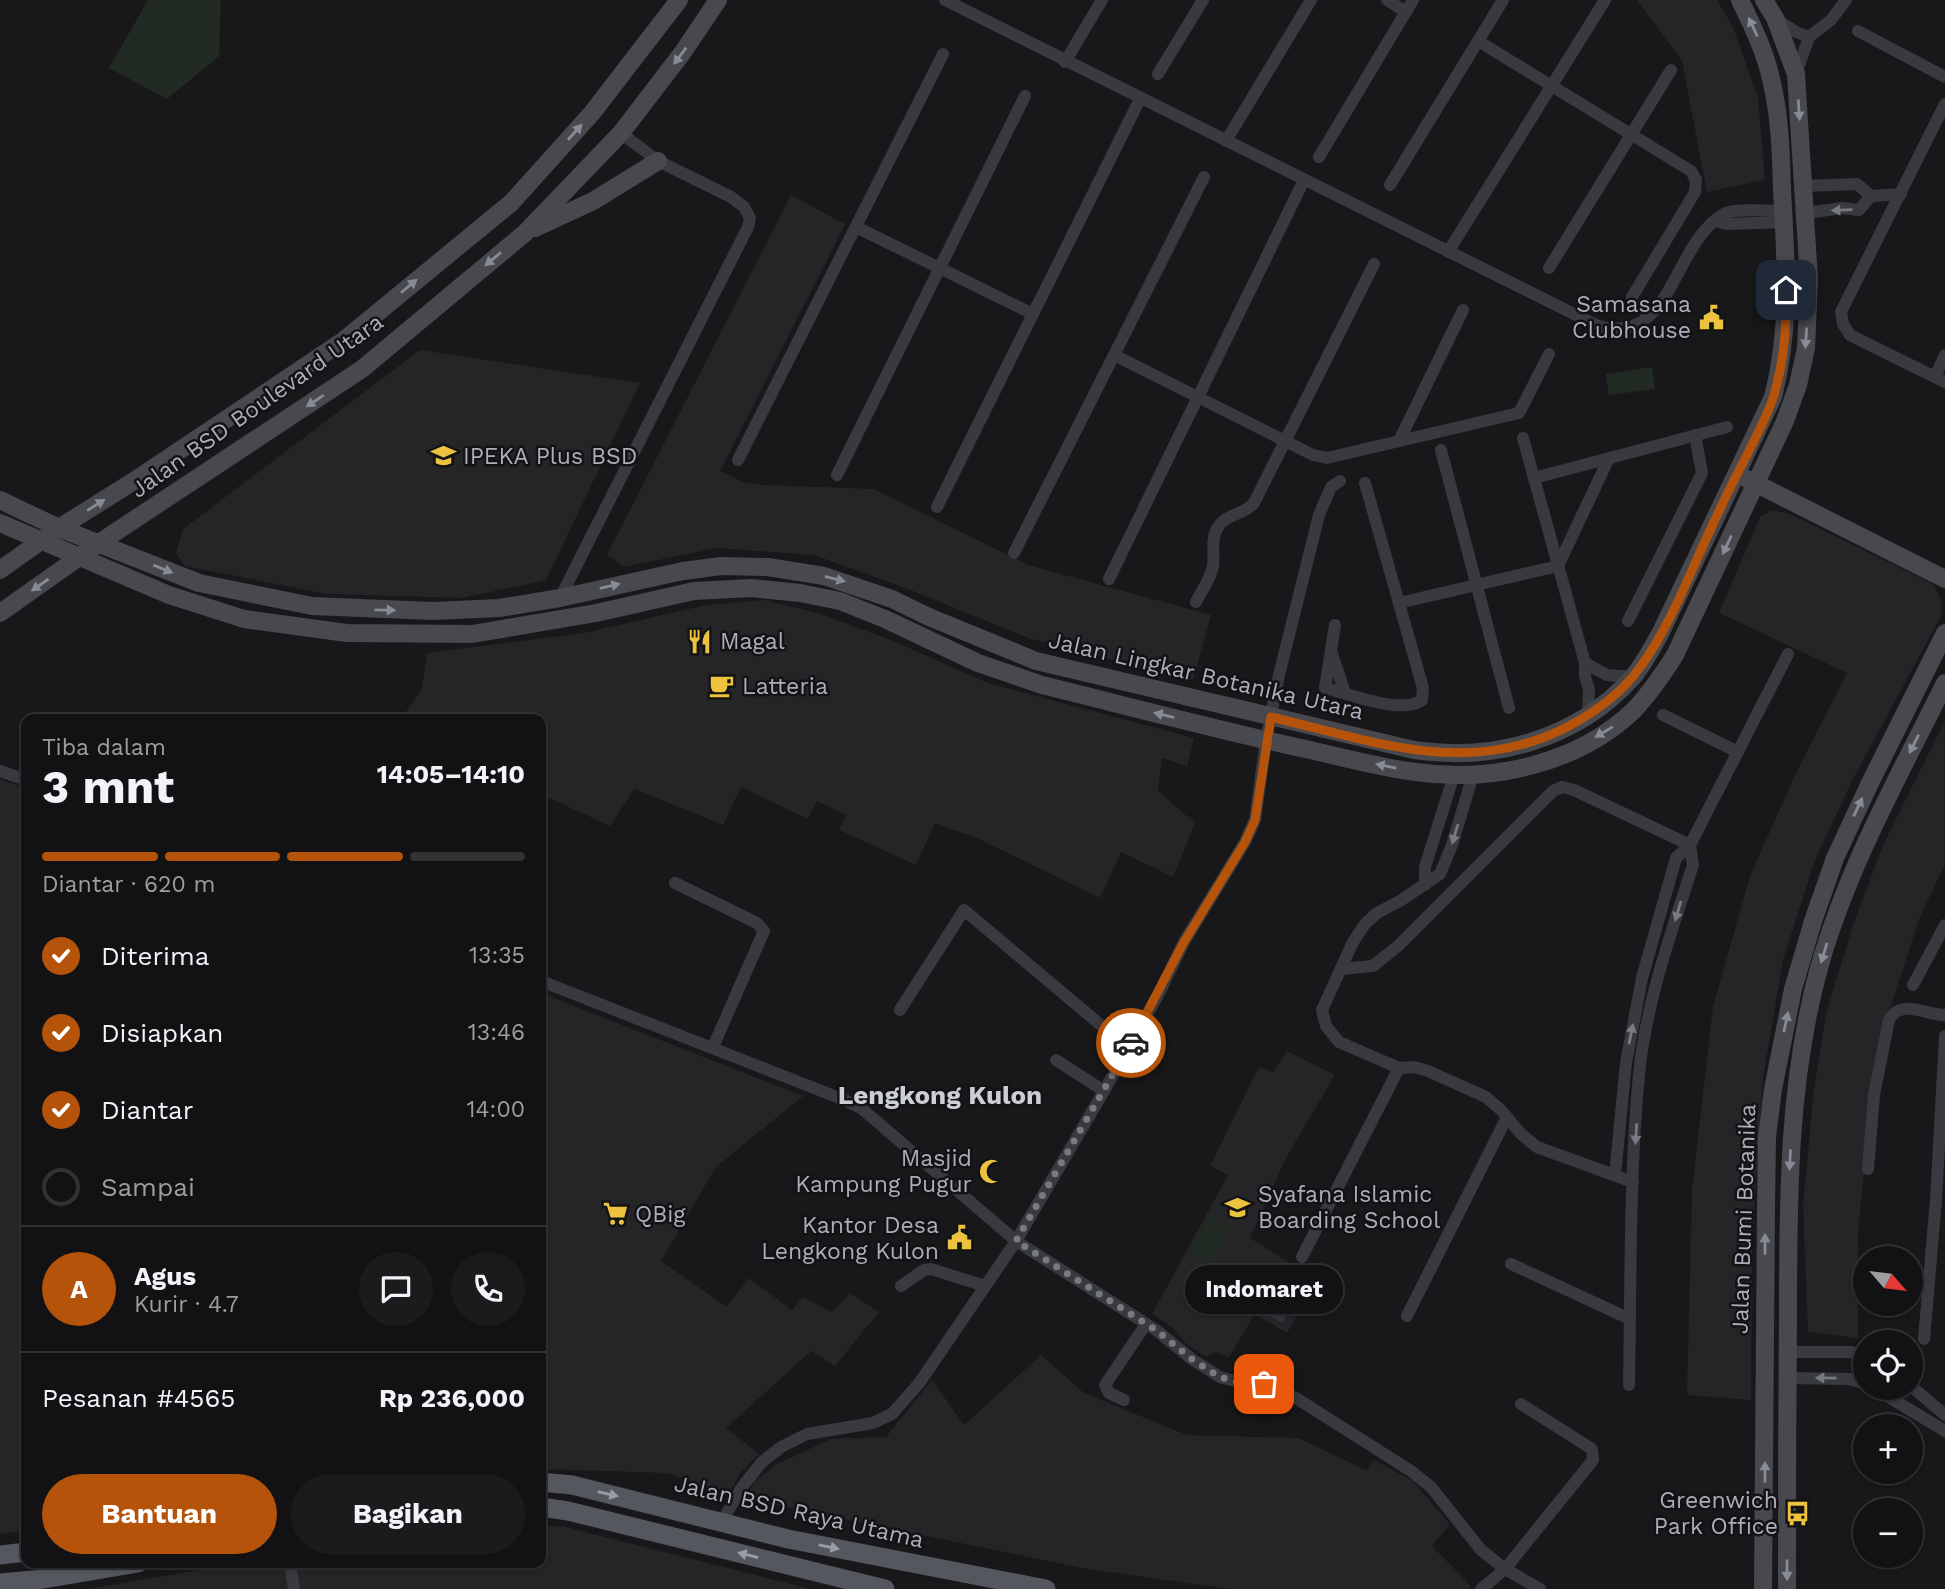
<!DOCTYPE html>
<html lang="id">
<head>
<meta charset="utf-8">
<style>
  body { margin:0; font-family:"Work Sans",sans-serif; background:#1b1b1d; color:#f1f3f6; height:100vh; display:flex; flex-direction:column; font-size:26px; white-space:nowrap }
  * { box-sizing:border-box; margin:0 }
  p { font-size:23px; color:#9c9ea0 }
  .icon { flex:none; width:38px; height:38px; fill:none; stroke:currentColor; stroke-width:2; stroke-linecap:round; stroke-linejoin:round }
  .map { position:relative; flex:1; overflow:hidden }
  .panel { position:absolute; left:21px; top:714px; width:525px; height:854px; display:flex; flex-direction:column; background:#121214; border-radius:14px; box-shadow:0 2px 5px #0004,0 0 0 2px #313234 }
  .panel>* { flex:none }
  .needle { width:46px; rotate:118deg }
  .buttons { position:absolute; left:1853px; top:1246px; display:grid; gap:14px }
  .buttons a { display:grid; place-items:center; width:70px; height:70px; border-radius:50%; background:#121214; box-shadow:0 2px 5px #0004,0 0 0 2px #313234; font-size:35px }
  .pin { position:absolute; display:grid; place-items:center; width:60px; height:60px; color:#fff; margin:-30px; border-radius:14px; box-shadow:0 4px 10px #0006 }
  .courier { position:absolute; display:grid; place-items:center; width:70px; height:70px; margin:-35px; border:5px solid #b45309; border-radius:50%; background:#fff; color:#222; box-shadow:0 2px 9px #0007 }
  .bubble { position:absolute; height:49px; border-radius:24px; background:#121214; box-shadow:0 2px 5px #0004,0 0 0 2px #313234; font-size:23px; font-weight:700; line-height:49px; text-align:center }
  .summary em { font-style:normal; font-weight:700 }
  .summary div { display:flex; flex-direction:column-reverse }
  .summary { display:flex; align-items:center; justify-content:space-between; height:119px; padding:0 21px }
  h1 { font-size:46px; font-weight:700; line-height:52px }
  .bar { display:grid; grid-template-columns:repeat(4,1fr); gap:10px 7px; align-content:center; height:84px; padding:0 21px }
  .bar i { height:9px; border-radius:5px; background:#313234 }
  .bar .on { background:#b45309 }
  .bar p { grid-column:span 4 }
  .line { display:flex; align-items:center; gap:18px; padding:0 21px; border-top:2px solid #313234 }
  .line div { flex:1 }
  .round { display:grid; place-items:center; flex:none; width:74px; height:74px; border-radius:37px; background:#1b1b1d }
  ol { padding:0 21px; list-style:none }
  li { display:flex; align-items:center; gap:21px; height:77px }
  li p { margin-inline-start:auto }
  li .icon { padding:7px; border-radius:50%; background:#b45309; color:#fff; stroke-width:4 }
  li:last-child { color:#9c9ea0 }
  li i { width:38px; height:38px; border:4px solid #313234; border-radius:50% }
  .button { display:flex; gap:14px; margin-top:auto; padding:14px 21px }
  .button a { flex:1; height:80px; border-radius:42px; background:#b45309; color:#fff; font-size:28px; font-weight:700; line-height:80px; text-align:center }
  .button a+a { background:#1b1b1d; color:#f1f3f6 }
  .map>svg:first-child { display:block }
</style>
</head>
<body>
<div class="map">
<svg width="1945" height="1589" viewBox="0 0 1945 1589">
  <rect width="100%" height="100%" fill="#18181a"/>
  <g fill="#252427">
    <polygon points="1637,0 1717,0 1733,27 1758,98 1765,180 1707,192 1682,61"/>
    <polygon points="791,195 845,224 720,471 746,483 763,485 874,489 1028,565 1211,615 1193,680 1031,639 903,587 814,555 717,548 624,567 607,555"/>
    <polygon points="420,350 640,383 546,580 462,598 326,594 185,566 176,553 183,529"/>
    <polygon points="1772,510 1790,514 1933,584 1941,599 1941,616 1853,779 1815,860 1783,960 1763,1078 1752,1241 1751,1400 1687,1395 1692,1190 1713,1007 1750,876 1796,773 1847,673 1719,613 1760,517"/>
    <polygon points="764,600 818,613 891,640 988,683 1194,738 1187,766 1162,758 1158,791 1195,823 1173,877 1121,852 1100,898 979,839 935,823 916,865 839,830 846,815 817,801 808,819 741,787 723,825 634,789 610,826 541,794 541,719 401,719 422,689 427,653 584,633 706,605"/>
    <polygon points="1945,721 1945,864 1919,919 1887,1019 1870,1112 1858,1230 1858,1338 1808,1332 1803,1204 1814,1090 1826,1014 1853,925 1884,843"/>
    <polygon points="0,779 26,788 26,1530 0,1534"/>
    <polygon points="541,993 803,1096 716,1167 661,1261 727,1307 749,1278 792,1310 803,1297 832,1312 850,1293 879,1312 835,1366 811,1351 726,1428 759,1454 741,1472 728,1495 668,1473 541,1469"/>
    <polygon points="1287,1051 1335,1075 1287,1156 1250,1238 1317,1280 1287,1333 1255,1314 1229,1357 1214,1352 1206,1357 1185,1343 1172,1327 1152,1314 1228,1175 1210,1166 1259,1067 1274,1072"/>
    <polygon points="1041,1355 1084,1393 1187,1435 1298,1438 1366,1470 1374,1460 1413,1481 1450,1524 1432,1546 1471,1586 1469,1589 1230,1589 1082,1568 746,1499 754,1482 775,1465 831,1439 886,1437 932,1380 964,1425"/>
    <polygon points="541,1526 562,1526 810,1589 88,1589 242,1563 541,1563"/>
  </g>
  <g fill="#222a24">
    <polygon points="148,0 221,0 219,56 167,99 109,68"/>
    <polygon points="1652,367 1655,389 1609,395 1606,374"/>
    <polygon points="1209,1215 1231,1227 1211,1265 1189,1253"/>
  </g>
  <polygon fill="#2f363e" points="1289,1272 1306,1282 1282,1323 1266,1314"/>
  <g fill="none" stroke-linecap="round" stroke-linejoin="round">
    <g stroke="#393a3f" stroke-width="12">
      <path d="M945,0L1596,325C1672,350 1672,243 1724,214C1734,208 1770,211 1783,211"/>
      <polyline points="1387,0 1406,12"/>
      <polyline points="1776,19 1796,32 1809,37"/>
      <polyline points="1858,31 1945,77"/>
      <polyline points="1478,41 1691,171 1696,180 1695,192 1632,297"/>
      <polyline points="1065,62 1102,0"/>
      <polyline points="1158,74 1203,0"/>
      <polyline points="1796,74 1809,37 1831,20 1846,0"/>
      <polyline points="1945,104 1841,312 1843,324 1850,335 1945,382"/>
      <polyline points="1226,141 1311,0"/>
      <polyline points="1319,157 1413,0"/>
      <polyline points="1390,185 1503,0"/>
      <polyline points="1804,186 1857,184 1871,196 1901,194"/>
      <polyline points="1806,213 1843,208 1859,210 1871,196"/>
      <polyline points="1717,221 1726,224 1784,222"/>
      <polyline points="856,227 1033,314"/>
      <polyline points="1448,252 1605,0"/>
      <polyline points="1549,268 1671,70"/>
      <polyline points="1114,355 1313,455 1327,458 1519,413 1549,354"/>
      <polyline points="1935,377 1945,355"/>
      <polyline points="1523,438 1585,663 1585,676 1589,690 1588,716"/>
      <polyline points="1399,441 1463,310"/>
      <polyline points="1441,450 1509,708"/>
      <polyline points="738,460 943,54"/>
      <polyline points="837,475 1025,96"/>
      <polyline points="1534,478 1727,427"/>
      <polyline points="937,507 1140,99"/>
      <polyline points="1014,553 1204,177"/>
      <polyline points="1109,579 1304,180"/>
      <polyline points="560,598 748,227 750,218 744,207 731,197 658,161 621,133"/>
      <path d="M1196,602C1202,590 1211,578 1213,566C1215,552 1210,540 1218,527C1227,513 1244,515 1254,503L1374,264"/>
      <polyline points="1399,603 1558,566 1609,458"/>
      <polyline points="1628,621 1702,473 1695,435"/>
      <path d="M1335,625L1325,688C1350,694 1401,715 1422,700L1423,688L1365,483"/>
      <polyline points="1332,654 1345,693"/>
      <polyline points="1585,663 1607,675 1632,677"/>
      <polyline points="1663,715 1738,752"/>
      <polyline points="0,771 26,780"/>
      <polyline points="1473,775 1452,845 1440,874 1400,901 1377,913 1365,924 1353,942 1322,1010 1326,1026 1339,1042 1399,1068 1414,1067 1428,1071 1486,1097 1501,1110 1521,1134 1537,1147 1633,1182"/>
      <polyline points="675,883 757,923 764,931 713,1047"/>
      <polyline points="1425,885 1425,867 1454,775"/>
      <polyline points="1341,969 1373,966 1399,945 1553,791 1562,787 1574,790 1690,845"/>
      <polyline points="541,981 842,1099 861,1108 1016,1241 1156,1330 1193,1360 1220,1377 1241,1383 1264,1384 1296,1398 1411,1471 1431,1487 1481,1550 1505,1569 1540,1589"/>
      <polyline points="1913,985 1945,925"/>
      <polyline points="900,1010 964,910 1128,1048"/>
      <polyline points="1056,1060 1104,1091"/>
      <path d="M1868,1169L1874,1095L1889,1020C1901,998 1925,1015 1945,1015"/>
      <polyline points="1615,1175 1626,1063 1642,978 1676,858 1690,845 1788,654"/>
      <polyline points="1302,1257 1399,1068"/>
      <polyline points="1511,1264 1630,1319"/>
      <polyline points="901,1286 924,1270 931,1269 985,1286"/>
      <polyline points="1407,1316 1507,1117"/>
      <polyline points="1924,1339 1936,1200 1945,1036"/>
      <polyline points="1787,1352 1851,1352 1866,1356"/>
      <polyline points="1787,1378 1849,1379 1866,1384"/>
      <path d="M1629,1385C1631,1279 1629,1171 1640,1065C1648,997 1672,930 1693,865L1690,845"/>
      <polyline points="1911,1386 1945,1415"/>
      <polyline points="1874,1388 1945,1431"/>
      <polyline points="1124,1400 1109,1393 1105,1385 1146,1324"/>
      <polyline points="721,1523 742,1487 762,1462 781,1447 807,1434 873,1423 892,1414 920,1382 1016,1241 1104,1091 1158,995 1184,942 1245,842 1255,820 1266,740 1279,675 1319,515 1331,487 1340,481"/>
      <polyline points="290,1563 294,1589"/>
      <polyline points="1481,1589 1505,1569 1593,1460 1592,1449 1521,1404"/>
    </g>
    <g stroke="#47494f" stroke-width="18">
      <polyline points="535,228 593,201 658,161"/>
      <polyline points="1747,479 1945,579"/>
      <path d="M0,500L59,528L199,583L312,606L433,611L499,608L560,598L683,571L721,566L768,567L824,576L892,599L929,617L1036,661L1414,750C1494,762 1577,739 1632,678C1644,664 1652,648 1661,632L1773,397C1791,327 1786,262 1782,190C1781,154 1780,115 1771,79C1765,51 1752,25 1740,0"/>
      <path d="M0,523L169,595L244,619L347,633L472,634L596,613L694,591L751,588L800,593L840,601L885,619L978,663L1042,685C1127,706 1211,728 1296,747C1335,755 1376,767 1416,772C1491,783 1578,764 1634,710C1650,693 1663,674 1675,655L1785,421L1798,385L1806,348L1809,280L1796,74L1775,18L1764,0"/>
      <polyline points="0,570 59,528 134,481 343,341 511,203 592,113 679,0"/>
      <polyline points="0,613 99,543 362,369 525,233 621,133 683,52 718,0"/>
      <polyline points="1763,1589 1766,1207 1767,1137 1773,1089 1793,989 1813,921 1835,858 1870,783 1945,633"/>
      <path d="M1787,1589C1787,1497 1787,1406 1788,1314C1788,1198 1788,1081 1819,968C1847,868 1899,776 1945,683"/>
    </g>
    <g stroke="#55575e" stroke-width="19">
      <polyline points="541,1482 572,1485 788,1539 1046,1589"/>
      <polyline points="541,1507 568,1511 885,1589"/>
      <polyline points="0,1555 26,1552"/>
      <polyline points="0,1583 44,1579 138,1563"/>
    </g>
  </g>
  <defs><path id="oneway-solid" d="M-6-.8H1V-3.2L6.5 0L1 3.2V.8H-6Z" transform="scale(1.75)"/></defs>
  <g fill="#888b95">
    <use href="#oneway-solid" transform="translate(1753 27) rotate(-115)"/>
    <use href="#oneway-solid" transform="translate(680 56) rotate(127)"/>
    <use href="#oneway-solid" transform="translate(1799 110) rotate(86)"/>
    <use href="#oneway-solid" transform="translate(575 132) rotate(-48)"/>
    <use href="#oneway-solid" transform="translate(493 259) rotate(140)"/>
    <use href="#oneway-solid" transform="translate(409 286) rotate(-40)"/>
    <use href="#oneway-solid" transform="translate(1806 338) rotate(94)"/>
    <use href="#oneway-solid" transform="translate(315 401) rotate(146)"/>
    <use href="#oneway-solid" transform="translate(96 505) rotate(-32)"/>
    <use href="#oneway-solid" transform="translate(1727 545) rotate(115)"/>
    <use href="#oneway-solid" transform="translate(163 569) rotate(22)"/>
    <use href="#oneway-solid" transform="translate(835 579) rotate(14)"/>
    <use href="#oneway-solid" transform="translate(40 585) rotate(145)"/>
    <use href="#oneway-solid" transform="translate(610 586) rotate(-13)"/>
    <use href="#oneway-solid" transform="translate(385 610) rotate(1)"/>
    <use href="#oneway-solid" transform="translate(1164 715) rotate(-166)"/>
    <use href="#oneway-solid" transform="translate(1604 732) rotate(149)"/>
    <use href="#oneway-solid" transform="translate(1914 744) rotate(117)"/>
    <use href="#oneway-solid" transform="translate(1386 766) rotate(-168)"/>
    <use href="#oneway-solid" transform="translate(1858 807) rotate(-65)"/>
    <use href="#oneway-solid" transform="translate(1824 953) rotate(107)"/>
    <use href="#oneway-solid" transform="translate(1786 1022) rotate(-78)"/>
    <use href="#oneway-solid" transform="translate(1790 1160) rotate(93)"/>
    <use href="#oneway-solid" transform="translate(1765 1244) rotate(-90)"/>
    <use href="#oneway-solid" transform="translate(1765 1472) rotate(-90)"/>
    <use href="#oneway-solid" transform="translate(1787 1570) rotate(90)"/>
  </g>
  <g fill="#787a83">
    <use href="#oneway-solid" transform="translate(1842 210) rotate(178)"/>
    <use href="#oneway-solid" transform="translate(1455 834) rotate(107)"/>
    <use href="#oneway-solid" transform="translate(1678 911) rotate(107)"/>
    <use href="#oneway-solid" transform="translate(1631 1034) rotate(-79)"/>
    <use href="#oneway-solid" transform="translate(1636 1134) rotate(94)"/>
    <use href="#oneway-solid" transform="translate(1826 1378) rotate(-179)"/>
  </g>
  <g fill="#9a9da8">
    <use href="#oneway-solid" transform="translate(608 1494) rotate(13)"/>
    <use href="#oneway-solid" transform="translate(829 1547) rotate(11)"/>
    <use href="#oneway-solid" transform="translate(748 1555) rotate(-166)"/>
  </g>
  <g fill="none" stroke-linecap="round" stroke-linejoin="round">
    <polyline stroke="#787a82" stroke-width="7" stroke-dasharray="0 12.6" points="1131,1043 1016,1241 1156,1330 1193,1360 1220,1377 1241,1383 1264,1384"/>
    <path stroke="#b45309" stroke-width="9" d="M1131,1043L1184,942L1245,842L1255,820L1271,717C1373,741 1469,779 1569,726C1597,711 1623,692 1641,666C1671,625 1691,570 1713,524C1724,500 1736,476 1748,453C1757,434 1768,415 1774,395C1784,361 1787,326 1786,290"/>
  </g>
  <defs>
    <symbol id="civic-bare" viewBox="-9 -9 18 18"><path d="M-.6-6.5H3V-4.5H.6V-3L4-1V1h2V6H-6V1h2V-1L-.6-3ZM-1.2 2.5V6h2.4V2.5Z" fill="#ecc23e" stroke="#131315" stroke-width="2.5" paint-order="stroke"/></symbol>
    <symbol id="school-bare" viewBox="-9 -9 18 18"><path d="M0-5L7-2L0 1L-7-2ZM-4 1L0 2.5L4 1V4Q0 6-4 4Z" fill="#ecc23e" stroke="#131315" stroke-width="2.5" paint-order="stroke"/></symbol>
    <symbol id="restaurant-bare" viewBox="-9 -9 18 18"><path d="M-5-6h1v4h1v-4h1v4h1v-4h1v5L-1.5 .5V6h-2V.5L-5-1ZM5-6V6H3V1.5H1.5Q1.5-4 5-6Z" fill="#ecc23e" stroke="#131315" stroke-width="2.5" paint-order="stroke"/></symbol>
    <symbol id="cafe-bare" viewBox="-9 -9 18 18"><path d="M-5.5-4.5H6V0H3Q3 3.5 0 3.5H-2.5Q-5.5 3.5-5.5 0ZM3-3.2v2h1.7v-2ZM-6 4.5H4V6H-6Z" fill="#ecc23e" stroke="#131315" stroke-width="2.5" paint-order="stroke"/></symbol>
    <symbol id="mosque-bare" viewBox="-9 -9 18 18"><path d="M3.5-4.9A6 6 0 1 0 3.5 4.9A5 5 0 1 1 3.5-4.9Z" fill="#ecc23e" stroke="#131315" stroke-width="2.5" paint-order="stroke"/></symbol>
    <symbol id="supermarket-bare" viewBox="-9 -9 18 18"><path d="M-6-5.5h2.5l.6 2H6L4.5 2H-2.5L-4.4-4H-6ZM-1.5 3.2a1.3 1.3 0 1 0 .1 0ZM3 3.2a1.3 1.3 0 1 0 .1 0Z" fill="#ecc23e" stroke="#131315" stroke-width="2.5" paint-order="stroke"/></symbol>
    <symbol id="bus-bare" viewBox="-9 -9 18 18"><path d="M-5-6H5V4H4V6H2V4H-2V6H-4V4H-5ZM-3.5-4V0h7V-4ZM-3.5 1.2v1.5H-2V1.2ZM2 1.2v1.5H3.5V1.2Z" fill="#ecc23e" stroke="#131315" stroke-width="2.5" paint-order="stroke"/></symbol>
  </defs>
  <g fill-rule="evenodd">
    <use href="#civic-bare" x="1694" y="300" width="35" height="35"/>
    <use href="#school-bare" x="426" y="438" width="35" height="35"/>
    <use href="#restaurant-bare" x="682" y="624" width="35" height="35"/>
    <use href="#cafe-bare" x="704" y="668" width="35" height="35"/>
    <use href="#mosque-bare" x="974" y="1154" width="35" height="35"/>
    <use href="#school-bare" x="1220" y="1190" width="35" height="35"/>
    <use href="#supermarket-bare" x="598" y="1196" width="35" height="35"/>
    <use href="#civic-bare" x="942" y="1220" width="35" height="35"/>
    <use href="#bus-bare" x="1780" y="1496" width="35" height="35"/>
  </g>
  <g text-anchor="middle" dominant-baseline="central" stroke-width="5" stroke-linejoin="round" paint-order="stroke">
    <g font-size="23" fill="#abaeba" stroke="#131315" text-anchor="start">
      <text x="1691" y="304" text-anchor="end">Samasana<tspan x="1691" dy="26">Clubhouse</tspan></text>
      <text x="463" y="456">IPEKA Plus BSD</text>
      <text x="720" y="641">Magal</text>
      <text x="742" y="686">Latteria</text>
      <text x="972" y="1158" text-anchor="end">Masjid<tspan x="972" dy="26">Kampung Pugur</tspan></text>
      <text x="1258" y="1194">Syafana Islamic<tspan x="1258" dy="26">Boarding School</tspan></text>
      <text x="635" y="1214">QBig</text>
      <text x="939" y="1225" text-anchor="end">Kantor Desa<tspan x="939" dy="26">Lengkong Kulon</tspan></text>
      <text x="1778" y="1500" text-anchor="end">Greenwich<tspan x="1778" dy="26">Park Office</tspan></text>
    </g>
    <g font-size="23" fill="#abaeba" stroke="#131315">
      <text transform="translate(257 406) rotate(-35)">Jalan BSD Boulevard Utara</text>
      <text transform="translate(1206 676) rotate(13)">Jalan Lingkar Botanika Utara</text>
      <text transform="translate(1744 1219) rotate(-88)">Jalan Bumi Botanika</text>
      <text transform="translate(799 1512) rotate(13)">Jalan BSD Raya Utama</text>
    </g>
    <g font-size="26" font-weight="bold" fill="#ccced6" stroke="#131315">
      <text x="940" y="1095">Lengkong Kulon</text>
    </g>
  </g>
</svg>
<div class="buttons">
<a><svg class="needle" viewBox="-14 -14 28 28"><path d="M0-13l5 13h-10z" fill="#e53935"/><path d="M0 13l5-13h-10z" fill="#9c9ea0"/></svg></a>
<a><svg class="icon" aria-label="locate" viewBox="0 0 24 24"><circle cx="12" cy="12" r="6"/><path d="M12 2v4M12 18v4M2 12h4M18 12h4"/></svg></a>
<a>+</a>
<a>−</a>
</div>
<div class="pin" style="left:1264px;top:1384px;background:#ea580c"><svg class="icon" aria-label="bag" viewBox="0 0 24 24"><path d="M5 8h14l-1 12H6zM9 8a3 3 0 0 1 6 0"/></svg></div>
<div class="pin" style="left:1786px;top:290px;background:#1f2937"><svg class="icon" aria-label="home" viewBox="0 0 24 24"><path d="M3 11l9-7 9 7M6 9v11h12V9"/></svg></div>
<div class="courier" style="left:1131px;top:1043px"><svg class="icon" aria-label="car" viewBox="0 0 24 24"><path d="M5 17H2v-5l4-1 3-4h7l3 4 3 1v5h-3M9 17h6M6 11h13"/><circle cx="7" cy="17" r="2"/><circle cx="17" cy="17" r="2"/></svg></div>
<div class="bubble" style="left:1185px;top:1265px;width:158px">Indomaret</div>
<section class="panel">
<div class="summary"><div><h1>3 mnt</h1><p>Tiba dalam</p></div><em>14:05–14:10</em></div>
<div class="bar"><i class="on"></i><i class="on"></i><i class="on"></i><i></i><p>Diantar · 620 m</p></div>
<ol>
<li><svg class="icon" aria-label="check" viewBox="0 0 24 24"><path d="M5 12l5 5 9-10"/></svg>Diterima<p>13:35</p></li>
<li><svg class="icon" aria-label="check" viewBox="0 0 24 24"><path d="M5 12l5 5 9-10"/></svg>Disiapkan<p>13:46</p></li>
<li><svg class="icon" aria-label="check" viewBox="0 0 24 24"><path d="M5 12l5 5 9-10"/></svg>Diantar<p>14:00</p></li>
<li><i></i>Sampai</li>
</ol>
<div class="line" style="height:126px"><b class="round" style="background:#b45309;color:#fff">A</b><div><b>Agus</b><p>Kurir · 4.7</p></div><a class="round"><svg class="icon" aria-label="chat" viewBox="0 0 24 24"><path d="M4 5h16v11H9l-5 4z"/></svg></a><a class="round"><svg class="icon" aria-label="phone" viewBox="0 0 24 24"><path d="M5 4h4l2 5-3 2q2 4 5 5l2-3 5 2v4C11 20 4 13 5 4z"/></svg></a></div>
<div class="line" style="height:91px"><div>Pesanan #4565</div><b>Rp 236,000</b></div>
<div class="button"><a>Bantuan</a><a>Bagikan</a></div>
</section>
</div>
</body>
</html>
